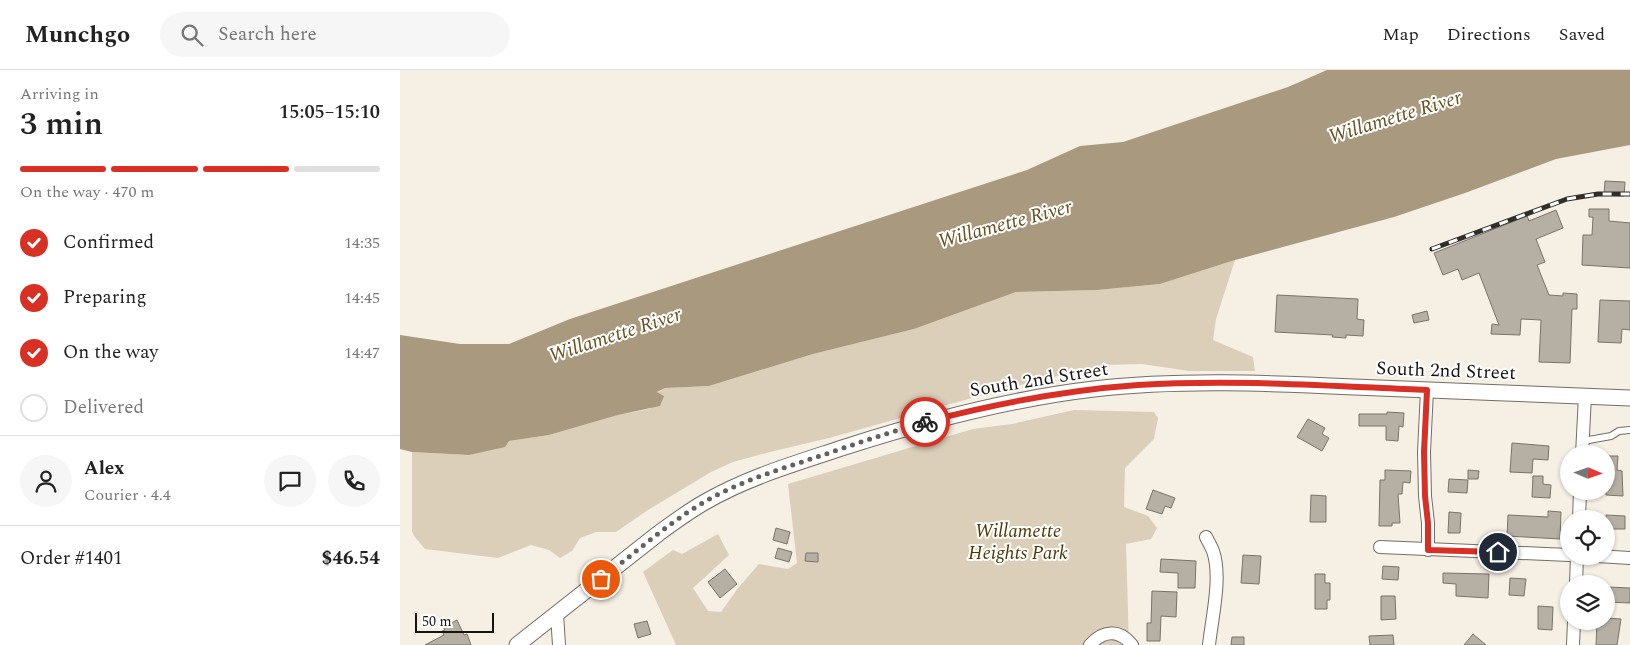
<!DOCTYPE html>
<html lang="en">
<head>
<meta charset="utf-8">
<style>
  body { margin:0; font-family:Spectral,serif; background:#f6f6f6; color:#222; height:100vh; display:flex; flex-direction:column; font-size:19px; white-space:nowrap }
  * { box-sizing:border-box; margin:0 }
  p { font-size:16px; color:#767676 }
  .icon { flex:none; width:28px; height:28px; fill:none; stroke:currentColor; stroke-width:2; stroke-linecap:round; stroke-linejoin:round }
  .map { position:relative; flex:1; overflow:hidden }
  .details { display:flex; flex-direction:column; background:#fff; width:400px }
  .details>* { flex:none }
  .needle { width:32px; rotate:92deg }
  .controls { position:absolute; left:1160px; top:375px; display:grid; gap:10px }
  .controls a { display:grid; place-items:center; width:55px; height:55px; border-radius:50%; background:#fff; box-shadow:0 1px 4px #0004; font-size:25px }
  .scale { position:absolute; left:15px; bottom:12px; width:79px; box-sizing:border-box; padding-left:5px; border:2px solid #161410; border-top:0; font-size:14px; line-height:18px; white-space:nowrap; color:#161410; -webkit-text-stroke:4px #fff; paint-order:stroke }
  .pin { position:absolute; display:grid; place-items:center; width:42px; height:42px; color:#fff; margin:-21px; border:2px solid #fff; border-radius:50%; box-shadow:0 1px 5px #0007 }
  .courier { position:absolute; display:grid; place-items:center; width:50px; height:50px; margin:-25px; border:4px solid #d93025; border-radius:50%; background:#fff; color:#222; box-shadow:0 1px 6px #0007 }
  .head em { font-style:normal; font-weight:600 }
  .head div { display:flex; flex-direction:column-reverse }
  .head { display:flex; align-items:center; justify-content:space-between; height:85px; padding:0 20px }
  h1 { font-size:32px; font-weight:600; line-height:38px }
  .bar { display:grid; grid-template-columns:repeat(4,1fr); gap:8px 5px; align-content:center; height:60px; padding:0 20px }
  .bar i { height:6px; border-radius:4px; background:#e0e0e0 }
  .bar .active { background:#d93025 }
  .bar p { grid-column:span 4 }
  .line { display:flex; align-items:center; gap:12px; padding:0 20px; border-top:1px solid #e0e0e0 }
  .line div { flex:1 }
  .round { display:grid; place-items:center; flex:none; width:52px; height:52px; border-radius:26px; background:#f6f6f6 }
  ol { padding:0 20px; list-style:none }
  li { display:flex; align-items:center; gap:15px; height:55px }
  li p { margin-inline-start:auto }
  li .icon { padding:5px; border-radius:50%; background:#d93025; color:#fff; stroke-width:4 }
  li:last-child { color:#767676 }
  li i { width:28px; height:28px; border:2px solid #e0e0e0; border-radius:50% }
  header { display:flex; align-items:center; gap:30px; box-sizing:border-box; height:70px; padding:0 25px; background:#fff; border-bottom:1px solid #e0e0e0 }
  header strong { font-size:24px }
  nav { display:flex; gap:28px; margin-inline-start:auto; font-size:18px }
  .search { width:350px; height:45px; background:#f6f6f6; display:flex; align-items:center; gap:12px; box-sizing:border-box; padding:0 18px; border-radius:28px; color:#767676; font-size:19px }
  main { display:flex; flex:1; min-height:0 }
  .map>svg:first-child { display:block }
</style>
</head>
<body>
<header>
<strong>Munchgo</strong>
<div class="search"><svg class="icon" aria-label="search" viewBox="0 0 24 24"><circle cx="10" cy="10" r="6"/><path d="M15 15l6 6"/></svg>Search here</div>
<nav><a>Map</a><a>Directions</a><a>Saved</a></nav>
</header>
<main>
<section class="details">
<div class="head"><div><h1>3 min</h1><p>Arriving in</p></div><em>15:05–15:10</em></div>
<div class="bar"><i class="active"></i><i class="active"></i><i class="active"></i><i></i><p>On the way · 470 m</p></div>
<ol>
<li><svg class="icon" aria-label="check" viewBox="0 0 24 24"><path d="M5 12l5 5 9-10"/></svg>Confirmed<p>14:35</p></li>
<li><svg class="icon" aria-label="check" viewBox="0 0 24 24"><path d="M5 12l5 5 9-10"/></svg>Preparing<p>14:45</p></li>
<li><svg class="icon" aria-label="check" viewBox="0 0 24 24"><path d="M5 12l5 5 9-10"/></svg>On the way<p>14:47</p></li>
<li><i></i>Delivered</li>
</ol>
<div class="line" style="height:90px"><a class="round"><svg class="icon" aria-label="person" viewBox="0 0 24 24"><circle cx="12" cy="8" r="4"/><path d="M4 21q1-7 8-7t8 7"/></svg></a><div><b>Alex</b><p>Courier · 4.4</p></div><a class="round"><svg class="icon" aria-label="chat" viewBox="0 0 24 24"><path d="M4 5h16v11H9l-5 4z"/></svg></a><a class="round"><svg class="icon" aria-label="phone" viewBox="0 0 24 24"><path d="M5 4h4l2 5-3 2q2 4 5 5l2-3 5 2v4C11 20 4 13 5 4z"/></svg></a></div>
<div class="line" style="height:65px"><div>Order #1401</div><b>$46.54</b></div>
</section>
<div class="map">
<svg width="1230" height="575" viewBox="0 0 1230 575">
  <rect width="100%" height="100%" fill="#f6efe4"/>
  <g fill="#dccfba">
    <polygon points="835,190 816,249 813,270 853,287 855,301 789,301 742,294 704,295 604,319 429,368 370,382 333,392 311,402 248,440 216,462 196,462 180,468 172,481 160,488 149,480 131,475 98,488 25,479 14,466 12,461 12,382 69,385 109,371 149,365 218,345 250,339 257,323 265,318 309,316 413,284 514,259 616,222 697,220 760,214"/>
    <polygon points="674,340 754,342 758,348 754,369 725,398 724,437 748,446 757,458 751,469 726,474 729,575 276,575 243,502 273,480 282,484 318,464 329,485 293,518 308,541 321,542 338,518 359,494 388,499 397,493 388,414 573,359 612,354"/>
  </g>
  <polygon fill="#a9997e" points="927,0 1230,0 1230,75 1156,89 1065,123 994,147 835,190 760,214 697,220 616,222 514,259 413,284 309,316 265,318 257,322 264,326 260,336 218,345 149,365 109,371 105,377 69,385 12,382 0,379 0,265 60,274 109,274 170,249 627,100 680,76 723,72 888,17"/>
  <g fill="#b5afa4" stroke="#79736a">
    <polygon points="1205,111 1225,112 1224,126 1204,125"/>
    <polygon points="1189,139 1209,139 1209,151 1230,153 1230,198 1182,195 1183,165 1192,165 1193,147 1189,147"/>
    <polygon points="1156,140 1163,158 1136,169 1145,192 1137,195 1149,225 1163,226 1163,223 1177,224 1177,239 1172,239 1170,293 1139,292 1141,250 1121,249 1120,265 1091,264 1092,254 1099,255 1079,203 1062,210 1058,199 1043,205 1034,183 1127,146 1129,151"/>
    <polygon points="877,225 958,229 957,249 964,250 963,266 946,265 946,268 932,267 933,265 875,262"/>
    <polygon points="1200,230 1230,231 1230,260 1222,259 1221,273 1198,272"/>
    <polygon points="1027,241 1029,250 1014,253 1012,245"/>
    <polygon points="987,342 1004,343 1003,357 999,356 998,371 986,370 986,356 959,356 959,344 987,344"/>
    <polygon points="908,349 925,358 922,364 929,368 922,381 897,367"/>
    <polygon points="1112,373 1149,376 1148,390 1133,389 1132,403 1110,402"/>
    <polygon points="1206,386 1218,386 1217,400 1222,401 1223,426 1206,425"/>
    <polygon points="985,400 1011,401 1010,413 1003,412 1002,424 998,424 1000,453 992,453 992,456 979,456 980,410 985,410"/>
    <polygon points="1068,400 1079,401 1078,409 1068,409"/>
    <polygon points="1133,406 1143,406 1143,414 1151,415 1150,428 1132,427"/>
    <polygon points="1049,409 1068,410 1067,423 1048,422"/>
    <polygon points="753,420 775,428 771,438 765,436 762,444 746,439"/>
    <polygon points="911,425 926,426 926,452 910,452"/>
    <polygon points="1148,441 1161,442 1160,469 1107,466 1108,445 1148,447"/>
    <polygon points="1049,442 1061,443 1060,463 1048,463"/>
    <polygon points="1206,445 1225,446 1225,459 1206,459"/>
    <polygon points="376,458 390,462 387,474 373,470"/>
    <polygon points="378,478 392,482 389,492 375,488"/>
    <polygon points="406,483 418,483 418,492 405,491"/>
    <polygon points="843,485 861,486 859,514 841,513"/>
    <polygon points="761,489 796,491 795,518 778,518 778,503 760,502"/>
    <polygon points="983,496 999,497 998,510 982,509"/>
    <polygon points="325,499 337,514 320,528 308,512"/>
    <polygon points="1043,503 1089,504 1088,528 1056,526 1056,514 1043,513"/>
    <polygon points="915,504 925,504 925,513 930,513 930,530 927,530 927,539 915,539"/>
    <polygon points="1110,508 1126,509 1124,526 1109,525"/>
    <polygon points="1208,517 1230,518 1230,533 1207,532"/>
    <polygon points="752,521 777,522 776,547 761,546 760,571 747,571 747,553 751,553"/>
    <polygon points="981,526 995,526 996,549 981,550"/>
    <polygon points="1138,536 1153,537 1152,560 1138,559"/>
    <polygon points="1206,548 1221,549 1217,575 1196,575 1197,551 1206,551"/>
    <polygon points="57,550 64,565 67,564 71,575 25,575 44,565 42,561 45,560 43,557"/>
    <polygon points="247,551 251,564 238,568 234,554"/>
    <polygon points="1073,564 1086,575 1064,575"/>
    <polygon points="993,565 994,575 970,575 969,566"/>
    <polygon points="832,567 844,567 844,575 831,575"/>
  </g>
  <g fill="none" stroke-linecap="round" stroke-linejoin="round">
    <defs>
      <polyline id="service" points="1183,371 1211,366 1219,361 1230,360"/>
      <g id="minor">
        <polyline points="1027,320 1024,382 1025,426 1028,453 1028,480"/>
        <polyline points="1182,384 1185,326"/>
        <polyline points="1179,449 1180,421"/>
        <path d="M806,467C808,471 811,476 813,481C822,507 812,547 809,575"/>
        <polyline points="980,477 1169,485"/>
        <polyline points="1197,486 1230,488"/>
        <polyline points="1176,514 1177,486"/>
        <polyline points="157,544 159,575"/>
        <path d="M690,575C703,560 719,559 732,575"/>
        <polyline points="1173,575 1174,551"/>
      </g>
      <path id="tertiary" d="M117,575L259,463C274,452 289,441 305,432C348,407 397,393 445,377C526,351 608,329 694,319C780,309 868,313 954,317C1046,320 1138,325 1230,328"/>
    </defs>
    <use href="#service" stroke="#736e64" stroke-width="8"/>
    <use href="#minor" stroke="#736e64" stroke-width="14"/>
    <use href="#tertiary" stroke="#736e64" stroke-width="17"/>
    <use href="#service" stroke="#fff" stroke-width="6"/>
    <use href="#minor" stroke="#fff" stroke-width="12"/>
    <use href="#tertiary" stroke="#fff" stroke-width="15"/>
    <defs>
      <polyline id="rail" points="1032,179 1167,129 1198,124 1230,124"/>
    </defs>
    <use href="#rail" stroke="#312e2a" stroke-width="5"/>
    <use href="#rail" stroke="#fff" stroke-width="3" stroke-dasharray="9" stroke-linecap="butt"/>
  </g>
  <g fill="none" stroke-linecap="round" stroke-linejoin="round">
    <path stroke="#64615a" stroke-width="5" stroke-dasharray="0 9" d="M201,509C235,483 267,454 304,432C340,411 381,399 420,386C455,374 490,362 525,352"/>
    <path stroke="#d93025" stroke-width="6" d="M525,352C594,334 666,320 738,315C834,309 931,316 1027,320L1024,382L1025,426L1028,453V480L1098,482"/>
  </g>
  <g text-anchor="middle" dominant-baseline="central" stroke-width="4" stroke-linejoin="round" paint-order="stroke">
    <g font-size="19" fill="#161410" stroke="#fff">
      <text transform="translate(1046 301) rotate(2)">South 2nd Street</text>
      <text transform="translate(639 310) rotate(-9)">South 2nd Street</text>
    </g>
    <g font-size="19" font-style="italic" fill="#4f3701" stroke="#fff">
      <text x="618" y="461">Willamette<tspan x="618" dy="22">Heights Park</tspan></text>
    </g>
    <g font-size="20" font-style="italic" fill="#685020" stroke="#fff">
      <text transform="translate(995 47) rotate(-17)">Willamette River</text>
      <text transform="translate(605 154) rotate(-15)">Willamette River</text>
      <text transform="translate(215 265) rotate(-18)">Willamette River</text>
    </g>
  </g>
</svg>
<div class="controls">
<a><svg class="needle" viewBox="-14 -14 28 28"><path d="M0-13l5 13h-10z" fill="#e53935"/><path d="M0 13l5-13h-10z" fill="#767676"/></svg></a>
<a><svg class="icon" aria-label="locate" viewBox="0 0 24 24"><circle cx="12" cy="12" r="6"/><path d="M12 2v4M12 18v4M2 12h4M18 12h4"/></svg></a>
<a><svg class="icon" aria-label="layers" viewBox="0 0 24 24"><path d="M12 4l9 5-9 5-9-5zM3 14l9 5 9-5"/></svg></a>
</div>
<div class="scale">50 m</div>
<div class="pin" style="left:201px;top:509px;background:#ea580c"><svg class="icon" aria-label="bag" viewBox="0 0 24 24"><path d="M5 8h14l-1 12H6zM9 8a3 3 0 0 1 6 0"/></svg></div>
<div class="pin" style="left:1098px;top:482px;background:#1f2937"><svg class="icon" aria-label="home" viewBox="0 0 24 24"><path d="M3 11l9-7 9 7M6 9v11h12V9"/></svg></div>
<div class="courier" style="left:525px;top:352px"><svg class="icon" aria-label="bike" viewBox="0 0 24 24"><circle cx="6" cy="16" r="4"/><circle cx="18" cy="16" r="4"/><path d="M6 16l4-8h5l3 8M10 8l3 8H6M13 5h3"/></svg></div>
</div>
</main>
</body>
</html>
